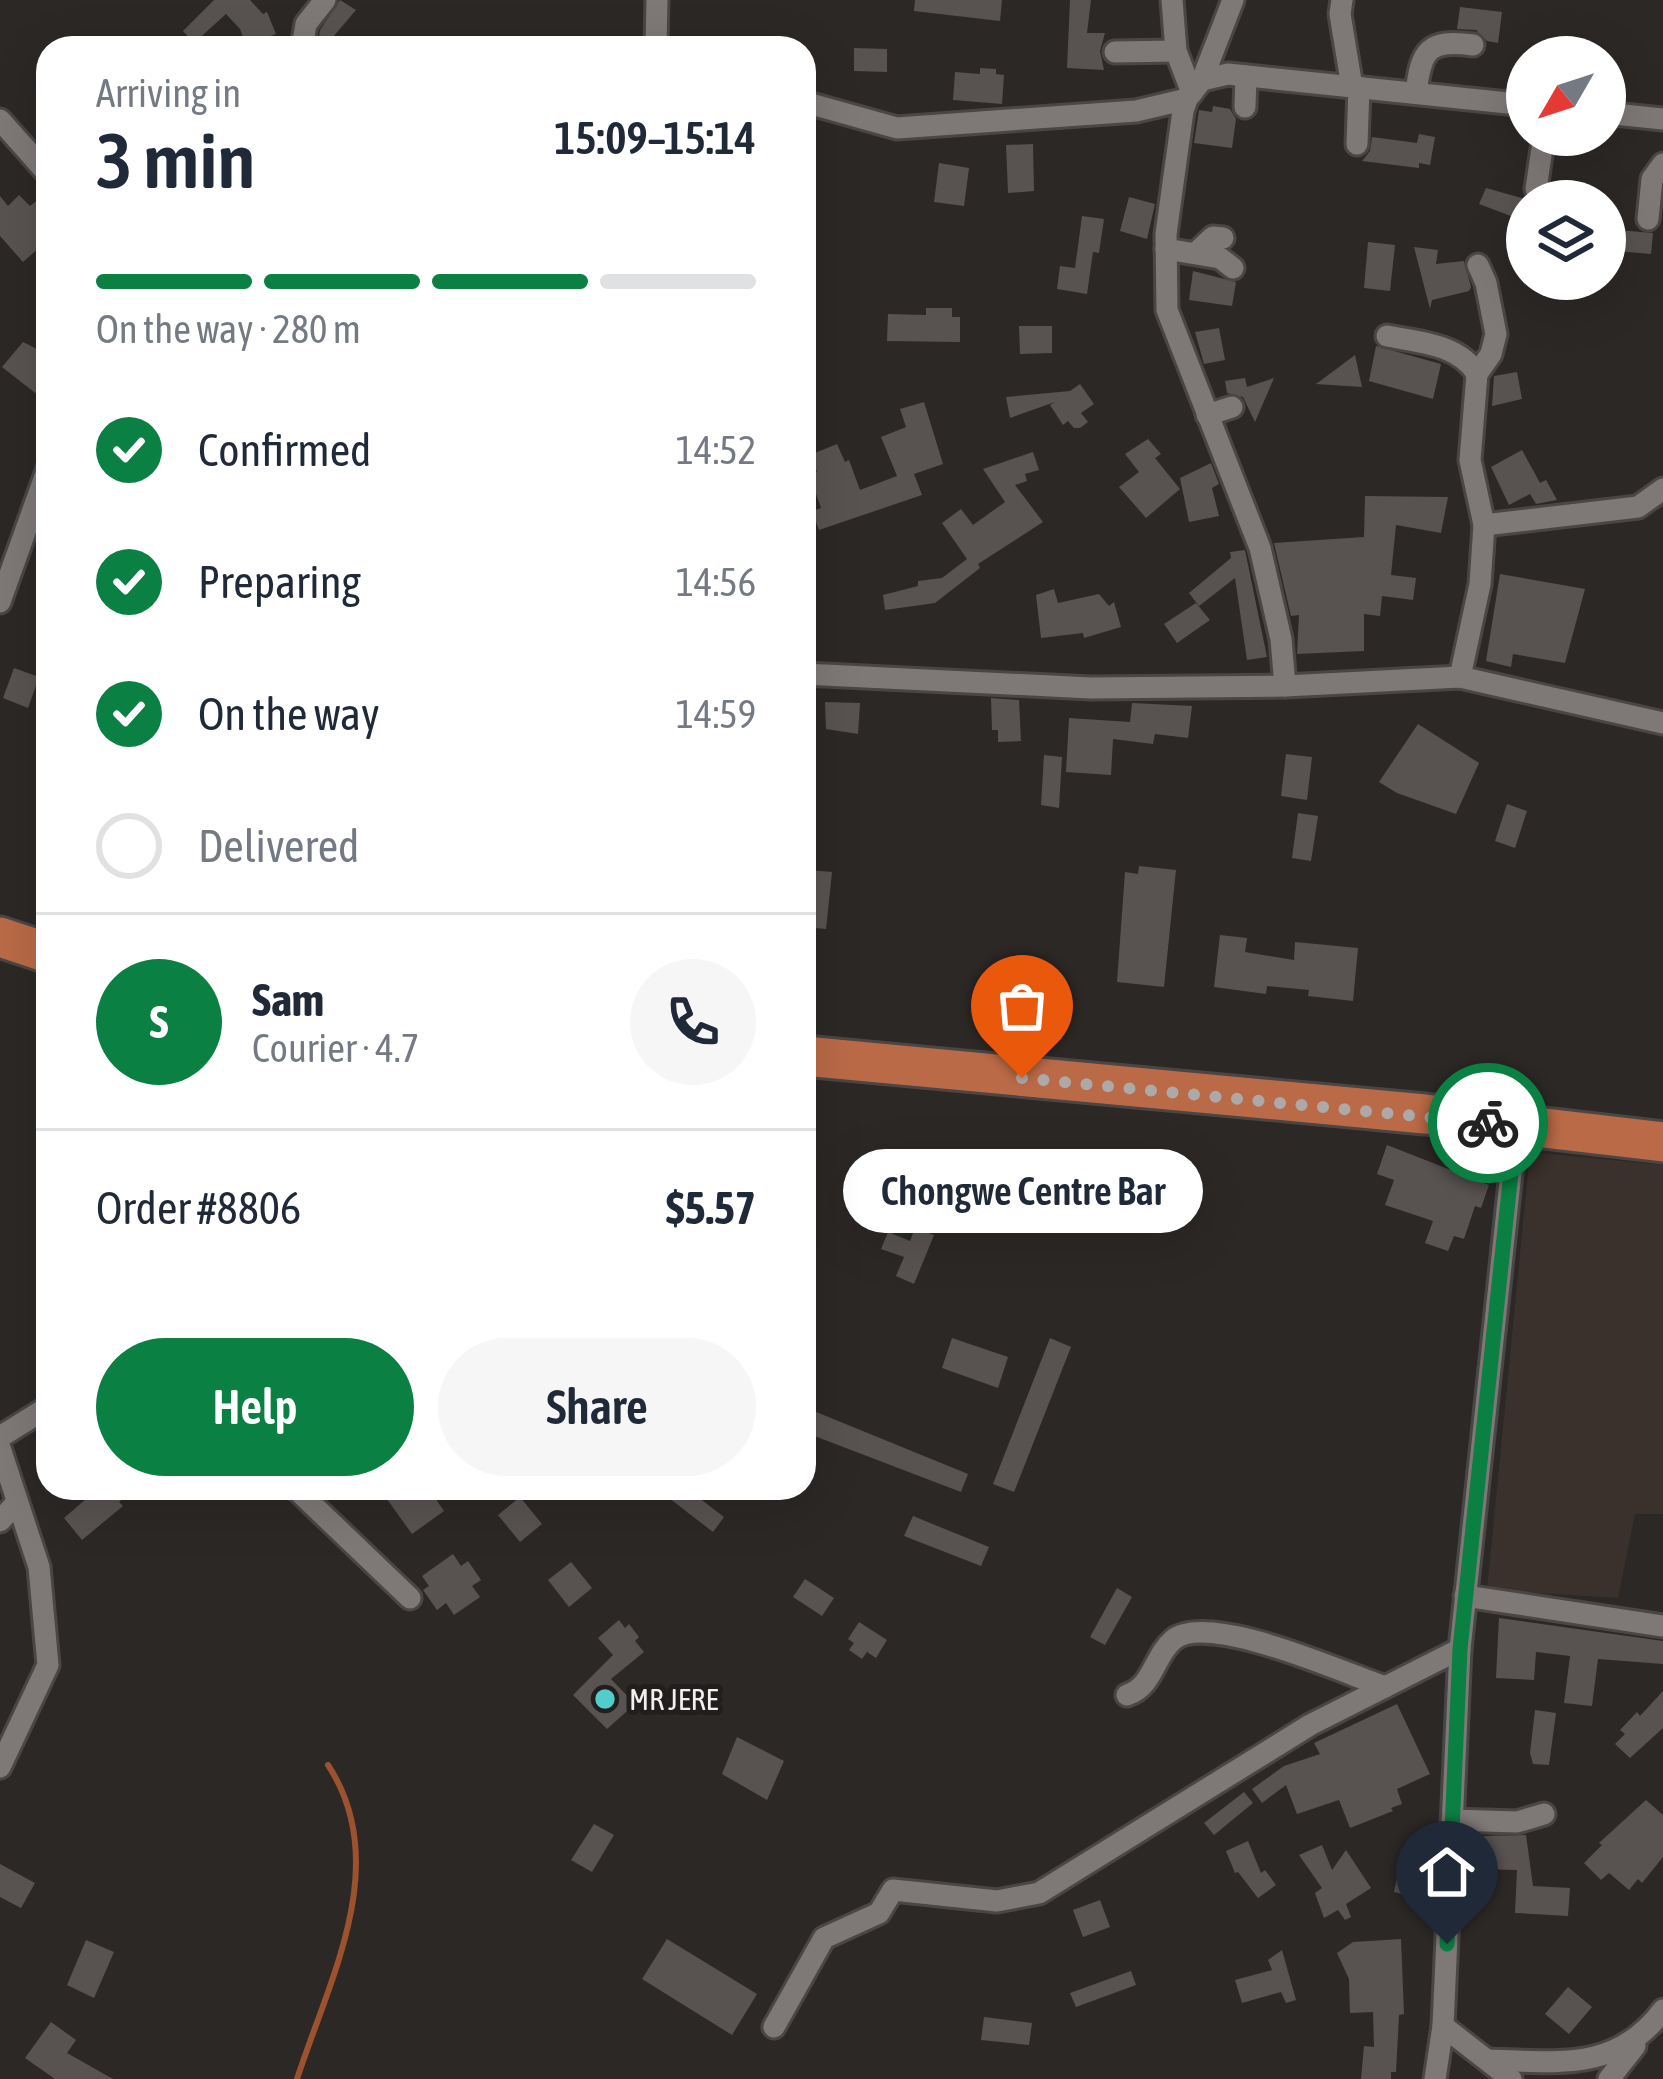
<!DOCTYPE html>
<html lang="en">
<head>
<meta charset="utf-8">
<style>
  body { margin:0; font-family:"Asap Condensed",sans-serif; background:#f6f6f7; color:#1f2937; height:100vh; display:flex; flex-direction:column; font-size:45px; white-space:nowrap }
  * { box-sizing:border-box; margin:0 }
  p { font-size:39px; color:#747a83 }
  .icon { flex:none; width:66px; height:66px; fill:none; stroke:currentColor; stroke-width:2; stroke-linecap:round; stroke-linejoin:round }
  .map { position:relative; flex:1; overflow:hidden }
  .panel { position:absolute; left:36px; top:36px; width:780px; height:1464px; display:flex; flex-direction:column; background:#fff; border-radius:36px; box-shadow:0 12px 48px #0002 }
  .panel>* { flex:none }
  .needle { width:78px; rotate:231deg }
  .fabs { position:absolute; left:1506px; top:36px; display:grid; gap:24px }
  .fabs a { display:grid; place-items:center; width:120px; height:120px; border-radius:50%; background:#fff; box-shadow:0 12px 48px #0002; font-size:60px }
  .pin { position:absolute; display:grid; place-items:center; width:102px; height:102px; color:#fff; margin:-123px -51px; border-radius:50% 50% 50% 0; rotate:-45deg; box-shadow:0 0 12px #0007 }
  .pin .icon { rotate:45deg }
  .courier { position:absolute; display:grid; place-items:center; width:120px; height:120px; margin:-60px; border:9px solid #0b8043; border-radius:50%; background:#fff; color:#222; box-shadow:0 3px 15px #0007 }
  .bubble { position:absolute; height:84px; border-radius:42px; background:#fff; box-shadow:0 12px 48px #0002; font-size:39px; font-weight:600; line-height:84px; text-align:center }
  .headline em { font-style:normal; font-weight:600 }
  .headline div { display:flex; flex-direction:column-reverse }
  .headline { display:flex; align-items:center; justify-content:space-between; height:204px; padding:0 60px }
  h1 { font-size:78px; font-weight:600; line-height:90px }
  .bar { display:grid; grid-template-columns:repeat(4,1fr); gap:18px 12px; align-content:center; height:144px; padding:0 60px }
  .bar i { height:15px; border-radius:9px; background:#e0e1e3 }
  .bar .on { background:#0b8043 }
  .bar p { grid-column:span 4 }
  .line { display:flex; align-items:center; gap:30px; padding:0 60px; border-top:3px solid #e0e1e3 }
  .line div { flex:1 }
  .round { display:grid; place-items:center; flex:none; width:126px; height:126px; border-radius:63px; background:#f6f6f7 }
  ol { padding:0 60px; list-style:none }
  li { display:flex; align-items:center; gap:36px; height:132px }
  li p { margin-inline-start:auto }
  li .icon { padding:12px; border-radius:50%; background:#0b8043; color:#fff; stroke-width:4 }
  li:last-child { color:#747a83 }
  li i { width:66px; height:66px; border:6px solid #e0e1e3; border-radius:50% }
  .button { display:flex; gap:24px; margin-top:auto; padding:24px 60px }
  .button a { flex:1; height:138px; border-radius:72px; background:#0b8043; color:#fff; font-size:48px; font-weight:600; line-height:138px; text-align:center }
  .button a+a { background:#f6f6f7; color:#1f2937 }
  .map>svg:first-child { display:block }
</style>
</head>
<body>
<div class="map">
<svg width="1663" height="2079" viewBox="0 0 1663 2079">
  <rect width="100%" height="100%" fill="#2c2826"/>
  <polygon fill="#3a302c" points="1530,1152 1663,1165 1663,1514 1635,1514 1618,1598 1487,1590"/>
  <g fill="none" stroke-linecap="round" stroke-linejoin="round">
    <path stroke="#9c512f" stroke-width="6" d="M297,2079C329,1980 393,1864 328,1765"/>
  </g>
  <g fill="#585351">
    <polygon points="214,0 250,0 263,14 267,12 276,34 246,45 240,29 226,14 194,43 183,31"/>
    <polygon points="340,0 356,10 333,37 345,48 317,48 320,30"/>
    <polygon points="915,0 1002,0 1000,21 914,11"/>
    <polygon points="1070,0 1091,0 1087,33 1105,33 1100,51 1104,70 1067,68"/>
    <polygon points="1460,7 1502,12 1498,43 1487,41 1476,30 1457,29"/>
    <polygon points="854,48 887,49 887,72 854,71"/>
    <polygon points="980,68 996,69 996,74 1004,75 1002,104 953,100 955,72 980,74"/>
    <polygon points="1213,106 1230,109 1236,119 1232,148 1194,143 1199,110 1212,112"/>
    <polygon points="1419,134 1435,137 1430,165 1419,163 1419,168 1362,161 1370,151 1372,137 1417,143"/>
    <polygon points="1033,144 1034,191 1008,193 1006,145"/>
    <polygon points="939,163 969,168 964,206 934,202"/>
    <polygon points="1486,188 1525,199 1527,222 1479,204"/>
    <polygon points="19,195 30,206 39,199 48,209 48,240 23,262 0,236 0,196 8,206"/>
    <polygon points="1129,197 1155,204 1147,239 1120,231"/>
    <polygon points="1082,216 1104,219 1099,253 1093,252 1087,294 1057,289 1060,266 1075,268"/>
    <polygon points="1605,229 1653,233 1651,254 1605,250"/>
    <polygon points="1368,242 1395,245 1390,291 1364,288"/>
    <polygon points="1414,247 1438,250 1436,264 1464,261 1471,287 1469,291 1432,300 1430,309"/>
    <polygon points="1193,271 1236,282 1232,306 1189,300"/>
    <polygon points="926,308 952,308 952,317 960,317 960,342 887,341 888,314 926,315"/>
    <polygon points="1019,326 1052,326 1052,353 1020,354"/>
    <polygon points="1219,328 1225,360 1204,364 1195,332"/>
    <polygon points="48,333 48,403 2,367 23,342 37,349"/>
    <polygon points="1376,346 1441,364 1433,399 1369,381"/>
    <polygon points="1355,355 1362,387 1316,384 1335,370"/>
    <polygon points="1517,372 1522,399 1492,406 1494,376"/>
    <polygon points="1245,378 1247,387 1274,378 1255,422 1243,397 1227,393 1225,381"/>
    <polygon points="1080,384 1094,404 1081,413 1088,422 1080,428 1074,428 1068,421 1063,425 1050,405 1055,402 1010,418 1006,397 1070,391"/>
    <polygon points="924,402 943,464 914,474 922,495 819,530 812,511 821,508 809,474 817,472 810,455 837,444 845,462 849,460 860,490 897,476 881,437 906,427 900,409"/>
    <polygon points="1148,439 1161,454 1155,458 1180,489 1146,518 1119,487 1139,472 1125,454"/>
    <polygon points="1522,450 1540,483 1546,480 1557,500 1536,504 1530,494 1509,505 1491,467"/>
    <polygon points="1033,452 1039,470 1025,474 1027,481 1015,485 1043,522 978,564 980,568 935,603 885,610 883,595 918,586 918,581 942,578 967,559 942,523 961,509 973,525 1005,502 983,469"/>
    <polygon points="1211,463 1219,484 1212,488 1219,516 1189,522 1180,478"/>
    <polygon points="1365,496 1448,497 1441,533 1396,525 1391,575 1416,578 1413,600 1382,596 1380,616 1364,614 1364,651 1297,654 1299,615 1291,616 1274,543 1364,537"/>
    <polygon points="1245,550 1267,657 1247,660 1235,578 1199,606 1189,593 1231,558 1230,552"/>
    <polygon points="1500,574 1585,589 1565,663 1513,654 1511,667 1486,661"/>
    <polygon points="1054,589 1058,603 1099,594 1109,606 1114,602 1121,627 1084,638 1083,633 1041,638 1036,595"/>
    <polygon points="1196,603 1210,620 1177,643 1164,624"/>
    <polygon points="14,668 39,677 28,708 3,698"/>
    <polygon points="991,698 1019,700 1021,741 998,742 998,730 992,730"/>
    <polygon points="825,702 860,703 858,734 826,729"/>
    <polygon points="1132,703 1192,706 1188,738 1155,734 1153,744 1113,739 1111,775 1066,772 1069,718 1130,722"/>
    <polygon points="1418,724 1479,763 1456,814 1397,793 1379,782"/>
    <polygon points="1286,754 1312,757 1307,800 1281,796"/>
    <polygon points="1044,755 1062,757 1059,808 1041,805"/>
    <polygon points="1507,804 1527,811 1515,848 1495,841"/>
    <polygon points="1298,813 1318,816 1311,861 1292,858"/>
    <polygon points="1139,866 1176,870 1164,987 1117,982 1125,872 1138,874"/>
    <polygon points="808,870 832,872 826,929 804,927"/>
    <polygon points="1220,935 1247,938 1245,952 1294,960 1295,942 1358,948 1353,1001 1308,996 1309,990 1267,986 1266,994 1214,987"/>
    <polygon points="1387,1145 1489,1185 1481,1208 1475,1206 1464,1239 1454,1236 1448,1251 1425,1243 1433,1221 1385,1205 1394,1180 1377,1174"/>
    <polygon points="915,1228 934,1235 914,1284 896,1276 904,1257 881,1249 888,1232 910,1241"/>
    <polygon points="952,1338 1008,1357 998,1388 942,1368"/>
    <polygon points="1050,1338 1071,1347 1014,1492 993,1484"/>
    <polygon points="804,1407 968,1474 961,1492 804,1432"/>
    <polygon points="77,1488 136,1488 119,1502 123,1506 82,1540 64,1518 86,1499"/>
    <polygon points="379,1488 428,1488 444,1511 412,1534"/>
    <polygon points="656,1488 686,1488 724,1517 713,1532"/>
    <polygon points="520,1497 542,1524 520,1542 498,1515"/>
    <polygon points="913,1516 989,1547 981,1566 904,1536"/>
    <polygon points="453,1554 461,1566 468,1561 481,1580 472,1586 480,1597 454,1615 446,1603 437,1610 423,1590 429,1586 422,1576"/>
    <polygon points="571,1562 592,1588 569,1607 548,1580"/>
    <polygon points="805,1579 834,1598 822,1616 793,1597"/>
    <polygon points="1117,1588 1132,1597 1105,1645 1090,1637"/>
    <polygon points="1499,1618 1663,1641 1663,1664 1598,1659 1592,1706 1564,1703 1570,1656 1536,1652 1534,1680 1496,1678"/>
    <polygon points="619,1620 625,1628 629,1624 639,1637 635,1641 644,1652 611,1679 635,1704 607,1729 573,1695 613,1655 598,1638"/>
    <polygon points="859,1622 887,1640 876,1658 867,1652 862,1659 849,1650 854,1643 848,1639"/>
    <polygon points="1663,1691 1663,1728 1630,1758 1615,1744 1625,1734 1620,1730 1637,1712 1640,1716"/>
    <polygon points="1397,1704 1430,1774 1397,1789 1402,1804 1391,1808 1393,1811 1350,1828 1339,1800 1297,1814 1286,1785 1262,1803 1252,1789 1284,1766 1320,1754 1314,1743"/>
    <polygon points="1535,1710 1556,1713 1549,1765 1533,1764 1530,1753"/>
    <polygon points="737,1737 784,1761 767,1800 722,1774"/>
    <polygon points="1244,1792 1253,1803 1214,1835 1204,1823"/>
    <polygon points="1646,1800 1663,1815 1663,1857 1642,1883 1638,1879 1629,1890 1609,1873 1601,1880 1584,1863 1602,1845 1599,1843"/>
    <polygon points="594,1824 614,1835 592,1872 571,1860"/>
    <polygon points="1526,1835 1533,1886 1570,1888 1568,1916 1515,1913 1517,1870 1478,1869 1481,1836"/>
    <polygon points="1248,1841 1261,1873 1265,1870 1276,1885 1258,1898 1238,1872 1235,1873 1226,1851"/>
    <polygon points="1322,1845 1332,1870 1346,1850 1371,1888 1346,1904 1351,1917 1345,1920 1338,1910 1324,1918 1315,1893 1322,1888 1299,1855"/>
    <polygon points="1402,1854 1423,1859 1414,1897 1394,1892"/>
    <polygon points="0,1864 35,1883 21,1908 0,1897"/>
    <polygon points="1100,1900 1110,1927 1083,1937 1073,1910"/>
    <polygon points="667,1939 757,1994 732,2035 642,1979"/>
    <polygon points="1401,1939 1404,2014 1399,2015 1396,2072 1391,2072 1391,2079 1361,2079 1364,2046 1374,2047 1373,2012 1350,2013 1349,1979 1337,1953 1353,1942"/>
    <polygon points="86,1940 114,1952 94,1998 67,1985"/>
    <polygon points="1282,1950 1296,2000 1286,2003 1281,1992 1242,2003 1235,1980 1272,1970 1268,1960"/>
    <polygon points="1131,1971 1136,1985 1076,2007 1070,1993"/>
    <polygon points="1568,1987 1592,2007 1569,2034 1545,2014"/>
    <polygon points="984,2017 1032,2023 1029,2045 981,2040"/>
    <polygon points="51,2022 76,2040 67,2053 113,2079 55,2079 25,2058"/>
  </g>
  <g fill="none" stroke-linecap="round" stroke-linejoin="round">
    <defs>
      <g id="street">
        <polyline points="1172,0 1176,51 1192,93"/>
        <polyline points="1342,0 1340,14 1352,87"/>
        <polyline points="302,48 306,24 325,0"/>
        <polyline points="656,48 657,0"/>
        <polyline points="1115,52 1176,51"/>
        <polyline points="1202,80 1233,0"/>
        <path d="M1416,93C1421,50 1428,39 1473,45"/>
        <polyline points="804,102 897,128 1136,111 1187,99"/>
        <polyline points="1245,107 1246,76"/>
        <polyline points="1605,113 1663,119"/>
        <polyline points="0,120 48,174"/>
        <polyline points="1357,144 1359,87"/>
        <polyline points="1536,189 1544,135"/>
        <polyline points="1648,219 1652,179 1663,164"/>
        <polyline points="1166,249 1220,258 1233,268"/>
        <polyline points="1197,252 1213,237 1223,238"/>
        <polyline points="1478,265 1486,283 1496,334 1491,354 1477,374 1470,460 1484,525"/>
        <path d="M1387,336C1418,342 1459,344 1477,374"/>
        <polyline points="1207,415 1232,407"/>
        <polyline points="0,602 48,468"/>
        <polyline points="804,674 1091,688 1285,686 1460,677 1663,723"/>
        <polyline points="1460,677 1480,584 1484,525 1638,507 1663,489"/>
        <polyline points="1285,686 1281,639 1260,548 1167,310 1166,234 1183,111 1187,99 1202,80 1228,74 1527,105"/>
        <polyline points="0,1437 48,1407"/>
        <polyline points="0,1448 39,1567 48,1665 0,1767"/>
        <polyline points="295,1488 410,1598"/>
        <polyline points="0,1521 17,1502"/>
        <polyline points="1465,1596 1663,1626"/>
        <path d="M1127,1695C1153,1687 1154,1656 1173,1640C1208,1611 1344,1673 1385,1687"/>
        <polyline points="1452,1820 1517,1822 1544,1814"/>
        <polyline points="1443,2026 1511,2079"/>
        <polyline points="774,2027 824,1938 879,1913 893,1890 997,1901 1039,1893 1310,1725 1460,1649"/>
        <path d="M1488,2060C1558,2062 1617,2072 1663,2010"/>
        <polyline points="1435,2079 1443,2026 1460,1649 1516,1126"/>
        <polyline points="1609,2079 1635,2046"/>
      </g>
      <g id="highway">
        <polyline points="0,937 48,953"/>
        <polyline points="804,1056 1425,1114 1663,1142"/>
      </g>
    </defs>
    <use href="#street" stroke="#4a4645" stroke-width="27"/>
    <use href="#highway" stroke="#4a4645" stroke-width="45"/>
    <use href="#street" stroke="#7e7977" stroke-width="21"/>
    <use href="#highway" stroke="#ba6a47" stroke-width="39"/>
  </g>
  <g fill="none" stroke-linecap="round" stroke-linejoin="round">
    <polyline stroke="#ada9a8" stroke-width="12" stroke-dasharray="0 21.6" points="1022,1078 1488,1123"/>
    <polyline stroke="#0b8043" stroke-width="15" points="1447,1944 1460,1649 1516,1126 1488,1123"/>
  </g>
  <circle fill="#53cdcb" stroke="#221e1d" stroke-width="4.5" cx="605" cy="1699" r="12"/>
  <g text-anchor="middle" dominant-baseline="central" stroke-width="10" stroke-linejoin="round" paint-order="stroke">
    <g font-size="30" fill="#f2efee" stroke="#221e1d" text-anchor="start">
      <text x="629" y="1699">MR JERE</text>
    </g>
  </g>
</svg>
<div class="fabs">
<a><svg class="needle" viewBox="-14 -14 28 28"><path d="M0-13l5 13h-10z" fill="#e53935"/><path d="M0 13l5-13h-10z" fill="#747a83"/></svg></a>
<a><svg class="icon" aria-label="layers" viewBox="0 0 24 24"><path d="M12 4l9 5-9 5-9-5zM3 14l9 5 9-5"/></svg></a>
</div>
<div class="pin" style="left:1022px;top:1078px;background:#ea580c"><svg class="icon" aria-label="bag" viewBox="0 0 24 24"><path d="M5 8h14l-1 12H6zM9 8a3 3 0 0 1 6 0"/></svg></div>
<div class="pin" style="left:1447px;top:1944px;background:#1f2937"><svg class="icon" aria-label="home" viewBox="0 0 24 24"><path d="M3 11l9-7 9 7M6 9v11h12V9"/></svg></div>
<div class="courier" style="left:1488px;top:1123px"><svg class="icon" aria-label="bike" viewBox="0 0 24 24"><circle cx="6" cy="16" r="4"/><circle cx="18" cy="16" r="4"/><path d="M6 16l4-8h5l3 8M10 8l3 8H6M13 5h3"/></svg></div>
<div class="bubble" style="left:843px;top:1149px;width:360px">Chongwe Centre Bar</div>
<section class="panel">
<div class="headline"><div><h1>3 min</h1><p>Arriving in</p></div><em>15:09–15:14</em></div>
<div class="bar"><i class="on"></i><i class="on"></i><i class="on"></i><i></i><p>On the way · 280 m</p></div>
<ol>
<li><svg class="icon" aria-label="check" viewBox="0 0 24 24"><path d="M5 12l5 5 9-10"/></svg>Confirmed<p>14:52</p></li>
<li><svg class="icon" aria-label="check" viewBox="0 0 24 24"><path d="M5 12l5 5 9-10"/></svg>Preparing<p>14:56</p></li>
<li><svg class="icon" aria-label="check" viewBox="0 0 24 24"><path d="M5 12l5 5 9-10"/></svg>On the way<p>14:59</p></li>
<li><i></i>Delivered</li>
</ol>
<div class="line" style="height:216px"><b class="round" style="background:#0b8043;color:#fff">S</b><div><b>Sam</b><p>Courier · 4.7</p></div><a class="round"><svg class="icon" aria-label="phone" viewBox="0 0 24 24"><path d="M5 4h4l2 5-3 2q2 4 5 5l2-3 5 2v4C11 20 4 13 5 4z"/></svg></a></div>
<div class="line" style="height:156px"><div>Order #8806</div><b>$5.57</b></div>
<div class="button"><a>Help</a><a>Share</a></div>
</section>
</div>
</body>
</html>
